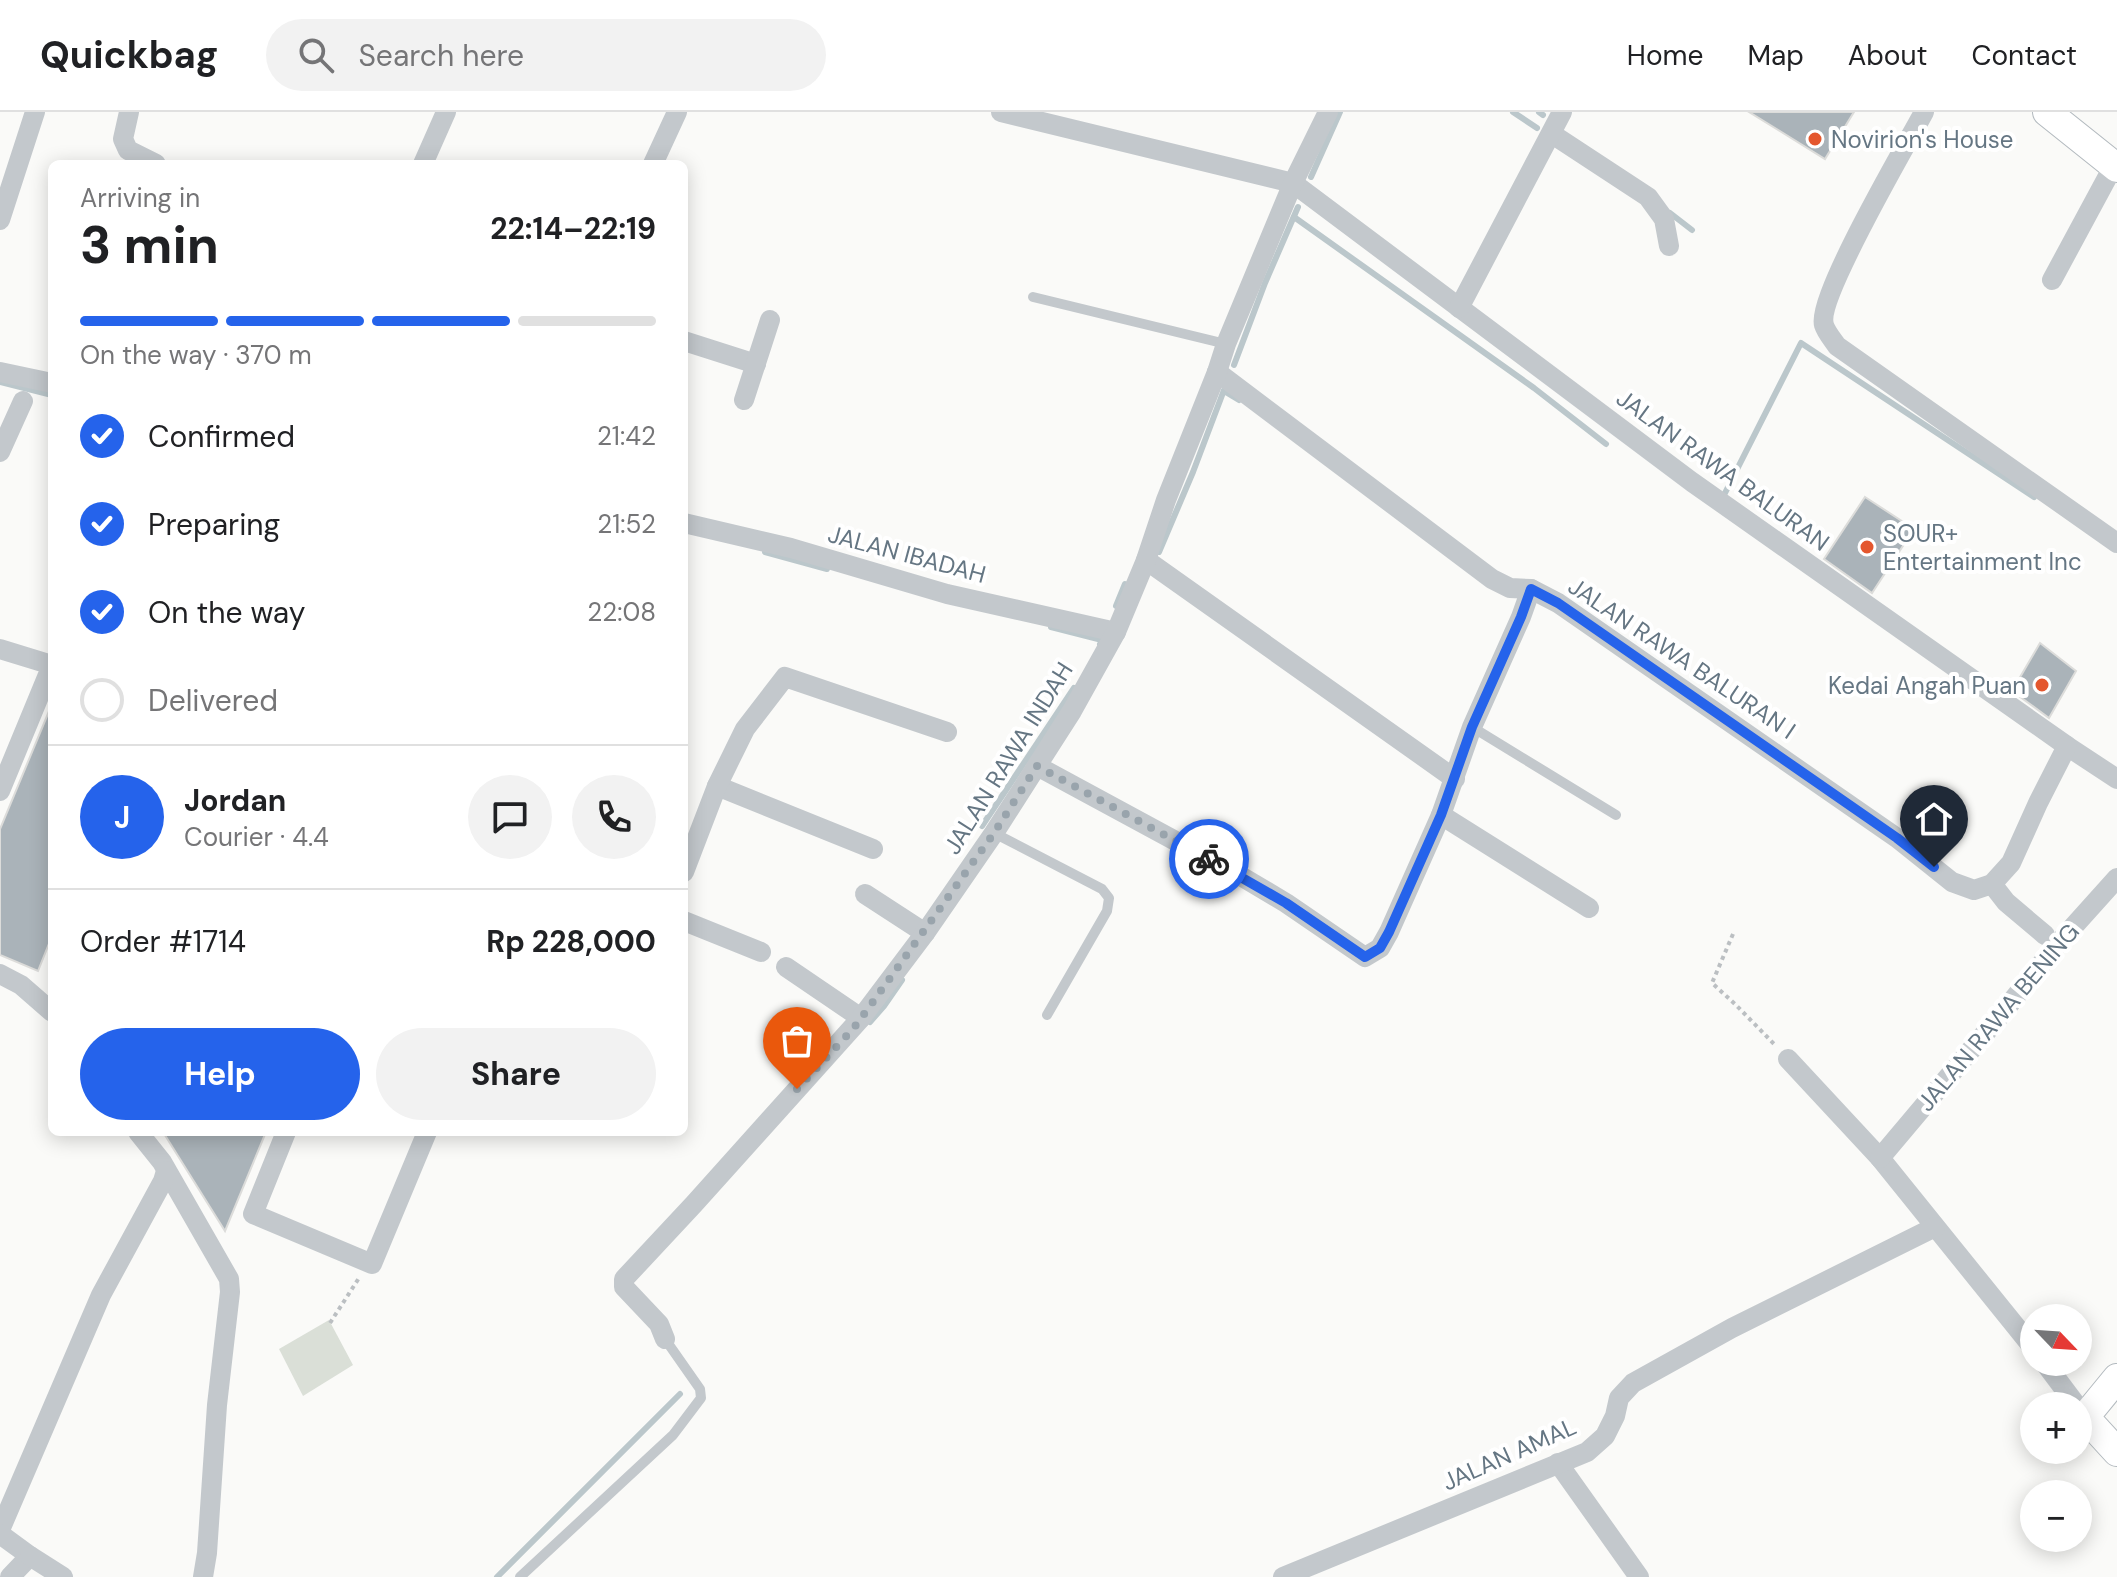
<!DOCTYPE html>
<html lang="en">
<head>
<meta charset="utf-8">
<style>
  body { margin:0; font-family:"DM Sans",sans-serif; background:#f2f2f2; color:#202124; height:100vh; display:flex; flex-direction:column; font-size:30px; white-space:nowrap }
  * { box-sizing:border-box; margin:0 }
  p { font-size:26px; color:#757577 }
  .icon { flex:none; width:44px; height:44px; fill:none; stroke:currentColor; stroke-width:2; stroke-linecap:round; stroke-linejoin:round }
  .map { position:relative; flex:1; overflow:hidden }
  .sheet { position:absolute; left:48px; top:48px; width:640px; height:976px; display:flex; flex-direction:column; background:#fff; border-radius:12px; box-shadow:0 4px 20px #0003 }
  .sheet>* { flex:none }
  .needle { width:52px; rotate:115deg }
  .buttons { position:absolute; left:2020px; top:1192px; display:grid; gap:16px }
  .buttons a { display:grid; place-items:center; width:72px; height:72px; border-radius:50%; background:#fff; box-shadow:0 4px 20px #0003; font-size:40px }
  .pin { position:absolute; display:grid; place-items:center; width:68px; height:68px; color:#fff; margin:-82px -34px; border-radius:50% 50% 50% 0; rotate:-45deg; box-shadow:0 0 8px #0007 }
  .pin .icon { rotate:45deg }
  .courier { position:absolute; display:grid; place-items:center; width:80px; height:80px; margin:-40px; border:6px solid #2563eb; border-radius:50%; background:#fff; color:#222; box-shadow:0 2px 10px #0007 }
  .headline em { font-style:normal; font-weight:700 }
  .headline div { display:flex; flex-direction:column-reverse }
  .headline { display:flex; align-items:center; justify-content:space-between; height:136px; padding:0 32px }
  h1 { font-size:52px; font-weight:700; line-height:60px }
  .bar { display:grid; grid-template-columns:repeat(4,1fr); gap:12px 8px; align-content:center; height:96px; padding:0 32px }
  .bar i { height:10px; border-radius:6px; background:#e0e0e0 }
  .bar .on { background:#2563eb }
  .bar p { grid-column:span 4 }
  .line { display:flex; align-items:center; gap:20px; padding:0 32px; border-top:2px solid #e0e0e0 }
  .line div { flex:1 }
  .round { display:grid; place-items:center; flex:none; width:84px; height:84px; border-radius:42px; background:#f2f2f2 }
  ol { padding:0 32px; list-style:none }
  li { display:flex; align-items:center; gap:24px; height:88px }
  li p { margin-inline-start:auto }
  li .icon { padding:8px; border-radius:50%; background:#2563eb; color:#fff; stroke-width:4 }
  li:last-child { color:#757577 }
  li i { width:44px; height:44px; border:4px solid #e0e0e0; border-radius:50% }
  .action { display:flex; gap:16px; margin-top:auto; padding:16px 32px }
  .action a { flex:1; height:92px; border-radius:48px; background:#2563eb; color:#fff; font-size:32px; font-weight:700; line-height:92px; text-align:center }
  .action a+a { background:#f2f2f2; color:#202124 }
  header { display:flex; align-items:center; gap:48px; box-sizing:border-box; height:112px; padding:0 40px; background:#fff; border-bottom:2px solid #e0e0e0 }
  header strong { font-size:38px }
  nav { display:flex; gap:44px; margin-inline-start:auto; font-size:28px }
  .search { width:560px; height:72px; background:#f2f2f2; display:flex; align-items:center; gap:20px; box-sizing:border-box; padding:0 28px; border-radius:44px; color:#757577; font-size:30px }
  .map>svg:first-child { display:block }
</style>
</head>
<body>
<header>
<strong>Quickbag</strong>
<div class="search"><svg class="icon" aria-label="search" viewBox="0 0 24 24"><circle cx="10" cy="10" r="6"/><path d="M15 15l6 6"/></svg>Search here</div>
<nav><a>Home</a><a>Map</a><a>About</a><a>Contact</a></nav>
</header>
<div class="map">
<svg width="2117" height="1465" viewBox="0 0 2117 1465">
  <rect width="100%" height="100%" fill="#fafaf8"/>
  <polygon fill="#dadfd7" points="329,1208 353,1253 303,1284 279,1237"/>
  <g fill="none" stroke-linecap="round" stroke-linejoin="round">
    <g stroke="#bbc7cb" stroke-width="6">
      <polyline points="1513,0 1537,16"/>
      <polyline points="1539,0 1543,3"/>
      <polyline points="1311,65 1340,0"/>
      <polyline points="1670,101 1692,118"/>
      <polyline points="1294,105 1534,276 1606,332"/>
      <polyline points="1234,253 1265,171 1298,95"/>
      <polyline points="0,270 52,283"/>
      <polyline points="1224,279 1239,288"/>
      <polyline points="1723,385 1801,231 2034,385"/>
      <polyline points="765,440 827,457"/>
      <polyline points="1159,440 1193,360 1224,278"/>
      <polyline points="1116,494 1125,472"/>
      <polyline points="1051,515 1102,528 1100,532"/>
      <polyline points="982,714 1074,576"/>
      <polyline points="870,910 884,894 902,868"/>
      <polyline points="497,1465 680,1282"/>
    </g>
  </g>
  <g fill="#aab3b9" stroke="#dcdcda" stroke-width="2">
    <polygon points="1749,0 1854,0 1825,47"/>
    <polygon points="1865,385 1914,417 1872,481 1824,447"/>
    <polygon points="2040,531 2076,559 2049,606 2012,579"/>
    <polygon points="52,592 52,824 38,859 0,843 0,717"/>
    <polygon points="163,1020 266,1020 225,1119"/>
  </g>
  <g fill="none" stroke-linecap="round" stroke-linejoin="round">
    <defs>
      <g id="secondary">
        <polyline points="2047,0 2117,56"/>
        <polyline points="2117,1266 2085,1305 2117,1340"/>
      </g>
    </defs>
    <use href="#secondary" stroke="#b3babf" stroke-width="30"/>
    <g stroke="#bbbfc2" stroke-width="4" stroke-dasharray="4 4" stroke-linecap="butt">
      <polyline points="1733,822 1712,871 1736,893 1776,934"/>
      <polyline points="330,1211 359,1166"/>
    </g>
    <g stroke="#c3c8cc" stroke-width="10">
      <polyline points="1033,185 1226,232"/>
      <polyline points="1472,615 1616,703"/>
      <polyline points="994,721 1102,777 1109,786 1107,799 1047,903"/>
      <polyline points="520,1465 673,1323 701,1286 700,1277 665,1227"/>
    </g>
    <g stroke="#c3c8cc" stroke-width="20">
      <polyline points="129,0 123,27 128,38 156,52"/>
      <polyline points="1001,0 1293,71 1692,370 2067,634 2117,667"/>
      <path d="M1924,0C1907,32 1816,186 1824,213C1826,220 1833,228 1837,234L2117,431"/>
      <polyline points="1552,22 1648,85 1664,107 1669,134"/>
      <polyline points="423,52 446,0"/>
      <polyline points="653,52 677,0"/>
      <polyline points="0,108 35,0"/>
      <polyline points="2052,168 2114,53"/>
      <polyline points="1459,196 1562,0"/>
      <polyline points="684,229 756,252"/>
      <polyline points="0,260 52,271"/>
      <polyline points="1217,260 1492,467 1510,476 1531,477 1558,491 1897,726 1952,770 1974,778 1992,772 2011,751 2038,691 2067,634"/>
      <polyline points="744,288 770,208"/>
      <polyline points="0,340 23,289"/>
      <polyline points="684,411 791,436 947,482 1116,520"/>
      <polyline points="1146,448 1455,667"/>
      <polyline points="0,537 52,553 0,679"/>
      <polyline points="1037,654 1244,766 1286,791 1365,845 1380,836 1389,820 1441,703 1472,615 1521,505 1531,477"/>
      <polyline points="717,674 873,737"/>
      <polyline points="1441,703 1589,796"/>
      <polyline points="684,760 717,674 745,617 785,565 947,620"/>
      <polyline points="1992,772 2006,790 2045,823"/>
      <polyline points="865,782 925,821"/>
      <polyline points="684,809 761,840"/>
      <polyline points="786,855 861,906"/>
      <polyline points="0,862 21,873 52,900"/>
      <polyline points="1788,947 1880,1046 2034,1237"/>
      <polyline points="138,1020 162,1050 229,1167 230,1180 217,1293 207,1441 203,1465"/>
      <polyline points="286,1020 253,1102 372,1152 427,1020"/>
      <polyline points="1880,1046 2008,894 2055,835 2117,766"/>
      <polyline points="665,1227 659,1212 624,1175 624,1167 694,1092 861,906 925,821 994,721 1072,599 1116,520 1146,448 1166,388 1217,260 1226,232 1293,71 1328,0"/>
      <polyline points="2044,1250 2077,1294"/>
      <polyline points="1558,1351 1639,1465"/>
      <polyline points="0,1418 101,1183 163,1069 166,1059"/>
      <polyline points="0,1422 30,1444 10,1465"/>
      <polyline points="30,1444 63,1465"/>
      <polyline points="1283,1465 1587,1340 1605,1324 1615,1304 1619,1286 1633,1271 1732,1216 1935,1115"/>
    </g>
    <use href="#secondary" stroke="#fff" stroke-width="28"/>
  </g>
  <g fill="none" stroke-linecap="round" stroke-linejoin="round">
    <polyline stroke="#99a4ac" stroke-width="8" stroke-dasharray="0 14.4" points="797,977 853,917 870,894 994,721 1037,654 1209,747"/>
    <polyline stroke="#2563eb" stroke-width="10" points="1209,747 1286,791 1365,845 1380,836 1389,820 1441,703 1472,615 1521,505 1531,477 1558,491 1897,726 1934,755"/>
  </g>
  <g fill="#e4572e" stroke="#fff" stroke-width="3">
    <circle cx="1815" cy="27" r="8"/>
    <circle cx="1867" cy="435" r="8"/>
    <circle cx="2042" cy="573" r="8"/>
  </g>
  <g text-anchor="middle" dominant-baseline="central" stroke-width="8" stroke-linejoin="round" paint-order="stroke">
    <g font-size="24" fill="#657683" stroke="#fff" text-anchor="start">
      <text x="1831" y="27">Novirion's House</text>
      <text x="1883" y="421">SOUR+<tspan x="1883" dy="28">Entertainment Inc</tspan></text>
      <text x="2026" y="573" text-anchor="end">Kedai Angah Puan</text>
    </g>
    <g font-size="24" fill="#657683" stroke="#fff">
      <text transform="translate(1723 358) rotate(36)">JALAN RAWA BALURAN</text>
      <text transform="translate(907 442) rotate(15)">JALAN IBADAH</text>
      <text transform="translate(1682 546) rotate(34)">JALAN RAWA BALURAN I</text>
      <text transform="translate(1008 646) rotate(-58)">JALAN RAWA INDAH</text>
      <text transform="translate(1998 905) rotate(-50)">JALAN RAWA BENING</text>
      <text transform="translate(1509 1342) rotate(-24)">JALAN AMAL</text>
    </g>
  </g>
</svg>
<div class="buttons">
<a><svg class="needle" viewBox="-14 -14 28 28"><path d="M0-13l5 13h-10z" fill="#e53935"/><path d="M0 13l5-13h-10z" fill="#757577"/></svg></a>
<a>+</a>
<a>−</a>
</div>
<div class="pin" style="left:797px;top:977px;background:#ea580c"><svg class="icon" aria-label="bag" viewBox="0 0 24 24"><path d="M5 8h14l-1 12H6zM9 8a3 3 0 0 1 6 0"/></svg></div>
<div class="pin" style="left:1934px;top:755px;background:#1f2937"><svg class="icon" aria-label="home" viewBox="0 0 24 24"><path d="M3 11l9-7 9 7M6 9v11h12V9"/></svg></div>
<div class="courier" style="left:1209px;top:747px"><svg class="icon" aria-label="bike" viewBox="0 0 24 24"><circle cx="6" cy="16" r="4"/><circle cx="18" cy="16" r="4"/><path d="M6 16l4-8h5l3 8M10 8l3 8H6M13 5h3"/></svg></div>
<section class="sheet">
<div class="headline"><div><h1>3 min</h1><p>Arriving in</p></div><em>22:14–22:19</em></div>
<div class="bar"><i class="on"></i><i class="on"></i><i class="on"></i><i></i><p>On the way · 370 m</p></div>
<ol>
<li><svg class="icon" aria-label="check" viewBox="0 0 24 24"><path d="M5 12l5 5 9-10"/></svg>Confirmed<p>21:42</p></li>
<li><svg class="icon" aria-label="check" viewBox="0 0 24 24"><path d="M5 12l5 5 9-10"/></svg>Preparing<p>21:52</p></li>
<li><svg class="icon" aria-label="check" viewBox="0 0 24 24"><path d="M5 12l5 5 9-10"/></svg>On the way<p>22:08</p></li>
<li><i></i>Delivered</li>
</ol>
<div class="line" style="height:144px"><b class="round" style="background:#2563eb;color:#fff">J</b><div><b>Jordan</b><p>Courier · 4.4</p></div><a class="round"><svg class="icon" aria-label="chat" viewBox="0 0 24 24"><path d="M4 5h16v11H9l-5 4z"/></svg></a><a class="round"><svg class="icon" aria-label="phone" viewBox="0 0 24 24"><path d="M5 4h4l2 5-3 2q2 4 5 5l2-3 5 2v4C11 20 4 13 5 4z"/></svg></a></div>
<div class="line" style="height:104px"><div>Order #1714</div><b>Rp 228,000</b></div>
<div class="action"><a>Help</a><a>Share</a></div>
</section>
</div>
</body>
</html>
